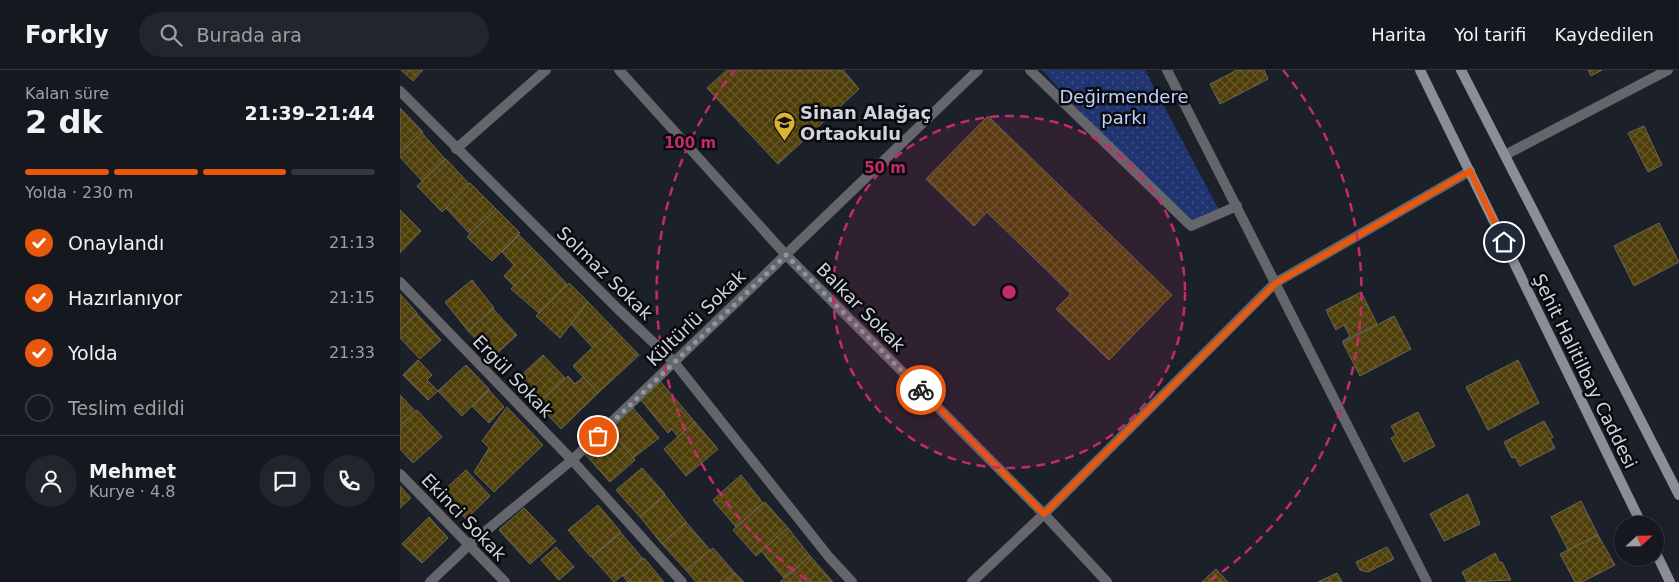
<!DOCTYPE html>
<html lang="tr">
<head>
<meta charset="utf-8">
<style>
  body { margin:0; font-family:"DejaVu Sans",sans-serif; background:#22252c; color:#f1f3f6; height:100vh; display:flex; flex-direction:column; font-size:19px; white-space:nowrap }
  * { box-sizing:border-box; margin:0 }
  p { font-size:16px; color:#9da0a4 }
  .icon { flex:none; width:28px; height:28px; fill:none; stroke:currentColor; stroke-width:2; stroke-linecap:round; stroke-linejoin:round }
  .map { position:relative; flex:1; overflow:hidden }
  .side { display:flex; flex-direction:column; background:#15181f; width:400px }
  .side>* { flex:none }
  .needle { width:32px; rotate:68deg }
  .controls { position:absolute; left:1214px; top:446px; display:grid; gap:10px }
  .controls a { display:grid; place-items:center; width:50px; height:50px; border-radius:50%; background:#15181f; box-shadow:0 2px 12px #0003,0 0 0 1px #34373d; font-size:25px }
  .pin { position:absolute; display:grid; place-items:center; width:42px; height:42px; color:#fff; margin:-21px; border:2px solid #fff; border-radius:50%; box-shadow:0 1px 5px #0007 }
  .courier { position:absolute; display:grid; place-items:center; width:50px; height:50px; margin:-25px; border:4px solid #ea580c; border-radius:50%; background:#fff; color:#222; box-shadow:0 1px 6px #0007 }
  .summary em { font-style:normal; font-weight:700 }
  .summary div { display:flex; flex-direction:column-reverse }
  .summary { display:flex; align-items:center; justify-content:space-between; height:85px; padding:0 25px }
  h1 { font-size:32px; font-weight:700; line-height:38px }
  .bar { display:grid; grid-template-columns:repeat(4,1fr); gap:8px 5px; align-content:center; height:60px; padding:0 25px }
  .bar i { height:6px; border-radius:4px; background:#34373d }
  .bar .selected { background:#ea580c }
  .bar p { grid-column:span 4 }
  .line { display:flex; align-items:center; gap:12px; padding:0 25px; border-top:1px solid #34373d }
  .line div { flex:1 }
  .round { display:grid; place-items:center; flex:none; width:52px; height:52px; border-radius:26px; background:#22252c }
  ol { padding:0 25px; list-style:none }
  li { display:flex; align-items:center; gap:15px; height:55px }
  li p { margin-inline-start:auto }
  li .icon { padding:5px; border-radius:50%; background:#ea580c; color:#fff; stroke-width:4 }
  li:last-child { color:#9da0a4 }
  li i { width:28px; height:28px; border:2px solid #34373d; border-radius:50% }
  header { display:flex; align-items:center; gap:30px; box-sizing:border-box; height:70px; padding:0 25px; background:#15181f; border-bottom:1px solid #34373d }
  header strong { font-size:24px }
  nav { display:flex; gap:28px; margin-inline-start:auto; font-size:18px }
  .search { width:350px; height:45px; background:#22252c; display:flex; align-items:center; gap:12px; box-sizing:border-box; padding:0 18px; border-radius:28px; color:#9da0a4; font-size:19px }
  main { display:flex; flex:1; min-height:0 }
  .map>svg:first-child { display:block }
</style>
</head>
<body>
<header>
<strong>Forkly</strong>
<div class="search"><svg class="icon" aria-label="search" viewBox="0 0 24 24"><circle cx="10" cy="10" r="6"/><path d="M15 15l6 6"/></svg>Burada ara</div>
<nav><a>Harita</a><a>Yol tarifi</a><a>Kaydedilen</a></nav>
</header>
<main>
<section class="side">
<div class="summary"><div><h1>2 dk</h1><p>Kalan süre</p></div><em>21:39–21:44</em></div>
<div class="bar"><i class="selected"></i><i class="selected"></i><i class="selected"></i><i></i><p>Yolda · 230 m</p></div>
<ol>
<li><svg class="icon" aria-label="check" viewBox="0 0 24 24"><path d="M5 12l5 5 9-10"/></svg>Onaylandı<p>21:13</p></li>
<li><svg class="icon" aria-label="check" viewBox="0 0 24 24"><path d="M5 12l5 5 9-10"/></svg>Hazırlanıyor<p>21:15</p></li>
<li><svg class="icon" aria-label="check" viewBox="0 0 24 24"><path d="M5 12l5 5 9-10"/></svg>Yolda<p>21:33</p></li>
<li><i></i>Teslim edildi</li>
</ol>
<div class="line" style="height:90px"><a class="round"><svg class="icon" aria-label="person" viewBox="0 0 24 24"><circle cx="12" cy="8" r="4"/><path d="M4 21q1-7 8-7t8 7"/></svg></a><div><b>Mehmet</b><p>Kurye · 4.8</p></div><a class="round"><svg class="icon" aria-label="chat" viewBox="0 0 24 24"><path d="M4 5h16v11H9l-5 4z"/></svg></a><a class="round"><svg class="icon" aria-label="phone" viewBox="0 0 24 24"><path d="M5 4h4l2 5-3 2q2 4 5 5l2-3 5 2v4C11 20 4 13 5 4z"/></svg></a></div>
</section>
<div class="map">
<svg width="1279" height="512" viewBox="0 0 1279 512">
  <defs>
    <pattern id="park-dots" width="8" height="8" patternUnits="userSpaceOnUse" patternTransform="scale(1.25)"><rect width="8" height="8" fill="#213472"/><path d="M2 2h.1M6 6h.1" fill="none" stroke="#405086" stroke-width="1.8" stroke-linecap="round"/></pattern>
    <pattern id="building-cross-hatch" width="8" height="8" patternUnits="userSpaceOnUse" patternTransform="scale(1.25)"><rect width="8" height="8" fill="#4e3e08"/><path d="M0 0l8 8M0 8l8-8" fill="none" stroke="#66592b"/></pattern>
  </defs>
  <rect width="100%" height="100%" fill="#1c2029"/>
  <polygon fill="url(#park-dots)" points="642,0 745,0 822,146 791,160"/>
  <g fill="url(#building-cross-hatch)" stroke="#6a665a">
    <polygon points="1,0 23,0 13,11"/>
    <polygon points="327,0 443,0 459,19 378,94 307,18"/>
    <polygon points="837,0 864,0 868,9 820,34 810,14"/>
    <polygon points="1188,0 1202,0 1191,6"/>
    <polygon points="0,38 23,62 0,83"/>
    <polygon points="588,46 772,225 709,290 656,239 671,224 587,142 574,156 526,109"/>
    <polygon points="1244,56 1262,95 1248,102 1228,63"/>
    <polygon points="22,63 45,89 22,111 0,87 0,83"/>
    <polygon points="46,89 70,115 42,142 17,116"/>
    <polygon points="70,113 96,139 70,164 46,138"/>
    <polygon points="96,139 120,163 92,191 67,167"/>
    <polygon points="0,140 21,161 0,183"/>
    <polygon points="1259,153 1279,192 1234,216 1214,176"/>
    <polygon points="119,165 142,188 114,216 104,206 114,195 102,182"/>
    <polygon points="142,188 168,215 139,243 111,219"/>
    <polygon points="72,210 94,238 68,261 45,232"/>
    <polygon points="169,213 188,232 160,268 136,246"/>
    <polygon points="961,222 977,254 942,272 950,266 944,255 936,260 926,240"/>
    <polygon points="0,224 17,243 0,260"/>
    <polygon points="188,232 213,258 193,278 171,254"/>
    <polygon points="93,239 117,265 93,287 68,261"/>
    <polygon points="17,244 41,270 20,289 0,268 0,260"/>
    <polygon points="994,246 1011,279 960,306 943,273"/>
    <polygon points="213,258 239,285 198,323 173,296"/>
    <polygon points="143,285 165,308 138,334 116,310"/>
    <polygon points="18,290 32,305 27,310 38,321 28,330 3,305"/>
    <polygon points="1118,290 1139,333 1088,360 1066,317"/>
    <polygon points="66,295 89,319 62,346 38,321"/>
    <polygon points="168,306 175,314 183,307 198,323 161,359 138,334"/>
    <polygon points="260,311 295,352 278,367 272,359 268,363 241,330"/>
    <polygon points="89,320 104,337 89,353 72,336"/>
    <polygon points="0,325 16,342 0,356"/>
    <polygon points="107,337 143,375 94,422 74,402 89,378 82,371"/>
    <polygon points="233,338 259,368 233,388 209,359"/>
    <polygon points="17,340 42,367 13,393 0,379 0,356"/>
    <polygon points="1018,342 1035,376 1004,392 991,368 996,365 991,356"/>
    <polygon points="1144,351 1153,367 1150,369 1155,378 1120,396 1115,387 1112,388 1104,372"/>
    <polygon points="295,352 318,379 286,406 264,379"/>
    <polygon points="209,359 235,390 210,412 183,382"/>
    <polygon points="242,398 265,424 240,447 216,420"/>
    <polygon points="66,400 90,426 66,449 41,423"/>
    <polygon points="341,405 363,433 336,457 313,430"/>
    <polygon points="0,416 11,428 0,438"/>
    <polygon points="1068,424 1080,454 1044,471 1030,444"/>
    <polygon points="265,425 286,452 262,474 240,447"/>
    <polygon points="1181,431 1198,465 1168,480 1151,447"/>
    <polygon points="365,432 388,458 356,486 333,460"/>
    <polygon points="198,435 221,462 191,487 168,460"/>
    <polygon points="124,438 156,471 130,494 99,460"/>
    <polygon points="29,447 48,468 22,493 2,474"/>
    <polygon points="286,452 310,480 286,500 262,474"/>
    <polygon points="388,458 410,486 384,508 361,481"/>
    <polygon points="221,463 243,489 214,512 192,487"/>
    <polygon points="1198,465 1215,495 1182,512 1175,512 1160,484"/>
    <polygon points="156,477 174,497 159,510 141,490"/>
    <polygon points="987,477 994,489 968,502 960,500 956,492"/>
    <polygon points="313,478 335,503 324,512 296,512 286,500"/>
    <polygon points="1095,483 1100,493 1102,492 1111,510 1067,512 1062,502"/>
    <polygon points="410,486 433,512 380,512 400,495"/>
    <polygon points="244,488 264,512 228,512 223,506"/>
    <polygon points="816,499 828,512 802,512"/>
    <polygon points="335,503 344,512 324,512"/>
    <polygon points="937,503 942,512 918,512"/>
  </g>
  <g fill="none" stroke-linecap="round" stroke-linejoin="round">
    <g stroke="#64666b" stroke-width="10">
      <polyline points="219,0 386,185 644,444 707,512"/>
      <polyline points="630,0 791,156 837,136"/>
      <polyline points="767,0 1027,512"/>
      <polyline points="0,21 218,239 274,292 429,487 452,512"/>
      <polyline points="56,79 146,0"/>
      <polyline points="1105,85 1268,0"/>
      <polyline points="0,212 172,390 282,512"/>
      <polyline points="0,404 105,512"/>
      <polyline points="30,512 70,474 172,390 578,0"/>
      <polyline points="572,512 644,444 875,213 1070,101"/>
    </g>
    <g stroke="#8b8e96" stroke-width="10">
      <polyline points="1020,0 1242,455"/>
      <polyline points="1061,0 1279,425"/>
      <polyline points="1255,481 1270,512"/>
    </g>
  </g>
  <g fill="none" stroke-linecap="round" stroke-linejoin="round">
    <polyline stroke="#92959c" stroke-width="5" stroke-dasharray="0 9" points="198,366 386,185 521,320"/>
    <polyline stroke="#ea580c" stroke-width="6" points="521,320 644,444 876,213 1070,101 1104,172"/>
  </g>
  <circle cx="609" cy="222" r="176" fill="#c42b68" fill-opacity=".12"/>
  <g fill="none" stroke="#c42b68" stroke-width="2.5" stroke-dasharray="9 6">
    <circle cx="609" cy="222" r="176"/>
    <path d="M407 510A352 352 0 0 1 335 0M883 0A352 352 0 0 1 811 510"/>
  </g>
  <defs>
    <symbol id="school-pin" viewBox="-11 -11 22 30"><path d="M0 17L-7.5 6A9.5 9.5 0 1 1 7.5 6Z" fill="#dab333" stroke="#080a0e"/><path d="M0-5L7-2L0 1L-7-2ZM-4 1L0 2.5L4 1V4Q0 6-4 4Z" fill="#111"/></symbol>
  </defs>
  <g fill-rule="evenodd">
    <use href="#school-pin" x="372" y="40" width="25" height="34"/>
  </g>
  <g text-anchor="middle" dominant-baseline="central" stroke-width="5" stroke-linejoin="round" paint-order="stroke">
    <g font-size="18" fill="#c1d2fa" stroke="#080a0e">
      <text x="724" y="26">Değirmendere<tspan x="724" dy="21">parkı</tspan></text>
    </g>
    <g font-size="18" font-weight="bold" fill="#d1d4da" stroke="#080a0e" text-anchor="start">
      <text x="400" y="42">Sinan Alağaç<tspan x="400" dy="21">Ortaokulu</tspan></text>
    </g>
    <g font-size="18" fill="#d1d4da" stroke="#080a0e">
      <text transform="translate(205 203) rotate(44)">Solmaz Sokak</text>
      <text transform="translate(461 237) rotate(45)">Balkar Sokak</text>
      <text transform="translate(296 248) rotate(-44)">Kültürlü Sokak</text>
      <text transform="translate(1185 301) rotate(64)">Şehit Halitilbay Caddesi</text>
      <text transform="translate(113 306) rotate(46)">Ergül Sokak</text>
      <text transform="translate(64 447) rotate(46)">Ekinci Sokak</text>
    </g>
  </g>
  <circle cx="609" cy="222" r="8" fill="#c42b68" stroke="#080a0e" stroke-width="2.5"/>
  <g font-size="15" text-anchor="middle" font-weight="bold" fill="#c42b68" stroke="#080a0e" stroke-width="5" stroke-linejoin="round" paint-order="stroke">
    <text x="290" y="78">100 m</text>
    <text x="485" y="103">50 m</text>
  </g>
</svg>
<div class="controls">
<a><svg class="needle" viewBox="-14 -14 28 28"><path d="M0-13l5 13h-10z" fill="#e53935"/><path d="M0 13l5-13h-10z" fill="#9da0a4"/></svg></a>
</div>
<div class="pin" style="left:198px;top:366px;background:#ea580c"><svg class="icon" aria-label="bag" viewBox="0 0 24 24"><path d="M5 8h14l-1 12H6zM9 8a3 3 0 0 1 6 0"/></svg></div>
<div class="pin" style="left:1104px;top:172px;background:#1f2937"><svg class="icon" aria-label="home" viewBox="0 0 24 24"><path d="M3 11l9-7 9 7M6 9v11h12V9"/></svg></div>
<div class="courier" style="left:521px;top:320px"><svg class="icon" aria-label="bike" viewBox="0 0 24 24"><circle cx="6" cy="16" r="4"/><circle cx="18" cy="16" r="4"/><path d="M6 16l4-8h5l3 8M10 8l3 8H6M13 5h3"/></svg></div>
</div>
</main>
</body>
</html>
